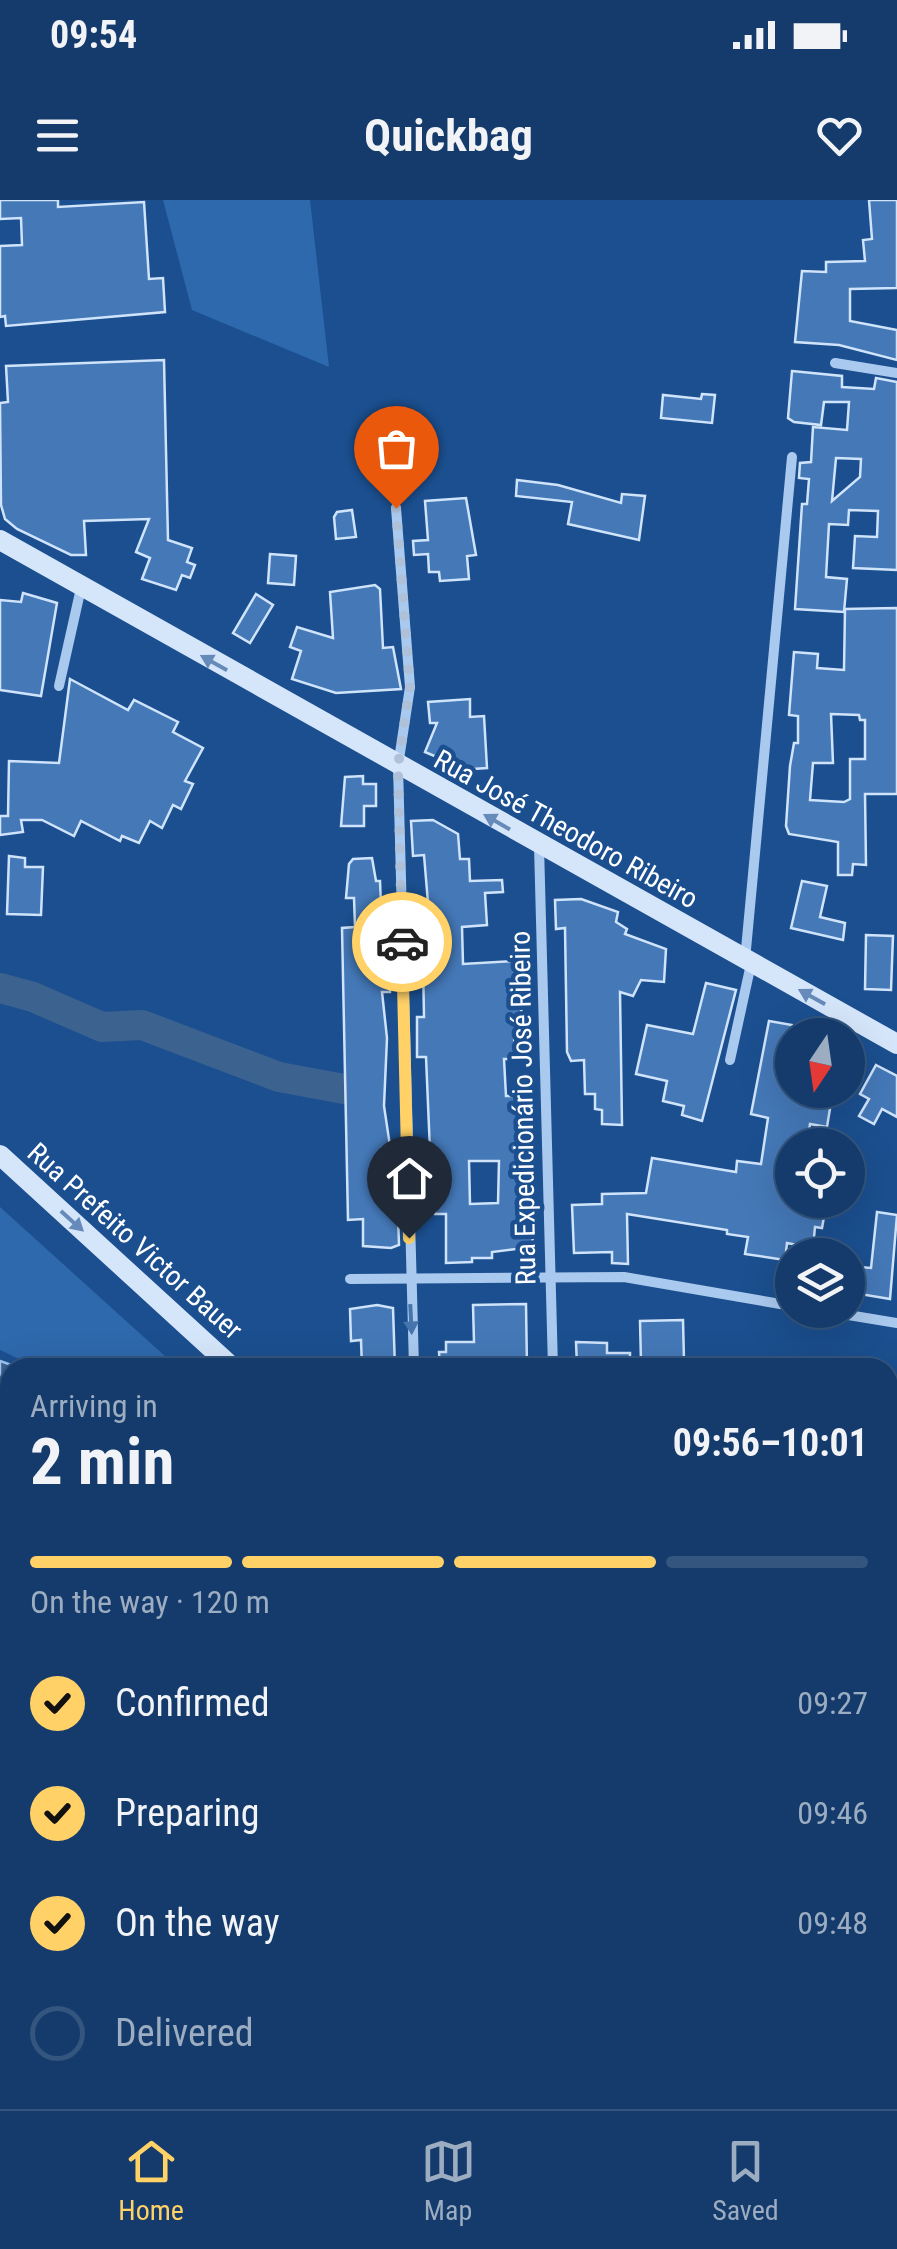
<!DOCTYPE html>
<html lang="en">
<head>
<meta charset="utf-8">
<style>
  body { margin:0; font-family:"Roboto Condensed",sans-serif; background:#1d4271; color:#f1f3f6; height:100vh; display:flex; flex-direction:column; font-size:38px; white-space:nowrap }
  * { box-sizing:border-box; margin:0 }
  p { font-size:32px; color:#9dadc1 }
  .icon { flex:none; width:55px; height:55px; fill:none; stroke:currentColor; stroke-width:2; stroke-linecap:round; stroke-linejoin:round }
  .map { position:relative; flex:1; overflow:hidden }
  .sheet { position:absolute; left:0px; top:1158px; width:898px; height:752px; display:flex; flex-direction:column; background:#143b6b; border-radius:30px 30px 0 0; box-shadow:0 10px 40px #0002,0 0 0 2px #33557e }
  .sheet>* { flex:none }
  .needle { width:65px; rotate:193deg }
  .tools { position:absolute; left:775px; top:818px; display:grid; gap:20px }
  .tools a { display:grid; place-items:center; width:90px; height:90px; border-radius:50%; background:#143b6b; box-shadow:0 10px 40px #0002,0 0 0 2px #33557e; font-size:50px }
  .pin { position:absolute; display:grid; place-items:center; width:85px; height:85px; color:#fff; margin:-102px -42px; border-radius:50% 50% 50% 0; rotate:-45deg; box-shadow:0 0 10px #0007 }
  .pin .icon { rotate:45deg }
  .courier { position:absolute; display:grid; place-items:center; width:100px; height:100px; margin:-50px; border:8px solid #ffd166; border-radius:50%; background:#fff; color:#222; box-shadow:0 2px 12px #0007 }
  .head em { font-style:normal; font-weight:700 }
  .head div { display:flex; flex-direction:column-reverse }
  .head { display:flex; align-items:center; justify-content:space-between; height:170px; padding:0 30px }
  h1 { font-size:65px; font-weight:700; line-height:75px }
  .bar { display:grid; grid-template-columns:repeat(4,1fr); gap:15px 10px; align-content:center; height:120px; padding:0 30px }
  .bar i { height:12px; border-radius:8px; background:#33557e }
  .bar .selected { background:#ffd166 }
  .bar p { grid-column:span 4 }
  ol { padding:0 30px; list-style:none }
  li { display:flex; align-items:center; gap:30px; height:110px }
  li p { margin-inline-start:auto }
  li .icon { padding:10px; border-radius:50%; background:#ffd166; color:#111; stroke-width:4 }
  li:last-child { color:#9dadc1 }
  li i { width:55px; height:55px; border:5px solid #33557e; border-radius:50% }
  .status { display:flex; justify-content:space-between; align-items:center; height:70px; padding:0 50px; background:#143b6b; direction:ltr }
  .status svg { height:28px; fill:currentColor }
  header { display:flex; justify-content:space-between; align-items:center; height:130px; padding:0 30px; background:#143b6b; font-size:45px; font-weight:700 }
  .dock { display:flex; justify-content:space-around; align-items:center; height:140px; border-top:2px solid #33557e; background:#143b6b; font-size:28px; color:#9dadc1 }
  .dock a { display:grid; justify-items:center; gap:5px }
  .dock .selected { color:#ffd166 }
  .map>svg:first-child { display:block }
</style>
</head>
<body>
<div class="status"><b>09:54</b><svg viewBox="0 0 49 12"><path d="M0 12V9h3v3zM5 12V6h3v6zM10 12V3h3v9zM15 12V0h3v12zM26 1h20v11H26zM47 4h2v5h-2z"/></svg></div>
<header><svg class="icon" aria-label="menu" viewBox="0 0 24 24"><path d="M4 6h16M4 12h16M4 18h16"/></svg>Quickbag<svg class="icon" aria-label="heart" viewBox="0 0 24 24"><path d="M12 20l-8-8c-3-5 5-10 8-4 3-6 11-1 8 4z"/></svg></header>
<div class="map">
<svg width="897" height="1909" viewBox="0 0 897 1909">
  <rect width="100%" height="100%" fill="#1b4f8f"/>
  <g fill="#2e69ad">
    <polygon points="163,0 310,0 329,167 192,110"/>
    <polygon points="0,1007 177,1167 36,1167 0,1150"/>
    <polygon points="0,1322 10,1325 10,1900 90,1900 80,1909 0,1909"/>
    <polygon points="586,1900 870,1900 882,1909 598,1909"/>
  </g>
  <g fill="#3c6290" stroke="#9cc4f0" stroke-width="2.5">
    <polygon points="0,1161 17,1167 10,1168 10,1323 0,1322"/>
    <polygon points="888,1772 897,1781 897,1898 888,1897"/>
  </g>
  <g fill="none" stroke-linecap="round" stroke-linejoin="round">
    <polyline stroke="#3c6290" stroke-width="30" points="0,788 33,797 102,827 142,825 279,877 344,889"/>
  </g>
  <g fill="#4478b7" stroke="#cfe3fa" stroke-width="2.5" fill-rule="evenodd">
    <polygon points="0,0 58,0 58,7 144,2 149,79 163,78 165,112 6,126 5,116 0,117 0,46 22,45 21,18 0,19"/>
    <polygon points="869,0 897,0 897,88 850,89 850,121 897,130 897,160 839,145 795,142 802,71 826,72 826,62 865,61 863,40 872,39"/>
    <polygon points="164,160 168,340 192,348 187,362 195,365 190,378 182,375 176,390 142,379 150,358 136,352 149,319 84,321 86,355 71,355 17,329 5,319 1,305 0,203 8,202 6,166"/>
    <path d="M792,171L842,176V187L874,189L876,178L897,182V370L853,368L855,336L877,337L878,311L849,310L848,325L829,324L826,377L847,379L844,412L795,409L802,304H807L809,279L799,278L800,263L811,262L813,227L847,230L849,202H824L821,225L794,222L788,218ZM836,258L861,259L860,277L832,301Z"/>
    <polygon points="702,194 715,195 712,223 661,218 663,195 701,199"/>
    <polygon points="517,280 558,285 621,303 622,294 645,296 639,340 568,324 572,302 516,296"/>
    <polygon points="466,298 476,355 467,356 469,379 440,381 439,372 429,372 428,354 414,355 413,341 428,340 425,301"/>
    <polygon points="352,310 356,337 336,339 334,317 337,312"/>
    <polygon points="270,354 296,356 294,385 268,383"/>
    <polygon points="375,385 380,389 383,448 393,447 401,489 336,493 292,479 301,451 290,447 297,427 333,438 330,392"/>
    <polygon points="23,393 57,403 41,496 0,490 0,400 21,402"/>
    <polygon points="256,394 273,405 250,443 233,433"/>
    <path d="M897,408V594H865L866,665L853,664L852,675H838V642L789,634L786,626L790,566L794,543H798V516L789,515L794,452L818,454L817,468L844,470L845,409ZM831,514L859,515L860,520H865V559H850V599L844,602L810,600L813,563H833Z"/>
    <polygon points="70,479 128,510 134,500 178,522 173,532 203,548 185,581 193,584 181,609 173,605 162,628 150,621 139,643 122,636 120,641 81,621 74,636 42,620 21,620 23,632 0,635 0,616 8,616 9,561 59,563"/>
    <polygon points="470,499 470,517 484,516 487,568 458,570 458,566 425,552 437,523 430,523 428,502"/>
    <polygon points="363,576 363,584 376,584 376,606 364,606 364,626 341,626 345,577"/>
    <path d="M433,620L458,634L460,659H469L470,681L502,680L503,692L485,693L487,725L462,727L463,764L513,761L516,795H521L522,833L514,836L515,859H504L506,896H519L522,966H533L535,993H524L525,1026H532L533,1047L492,1052V1058H472V1062L446,1063V1014H435V998H432L426,857H417V817H424L423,762H415V750L422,749V739H431L424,655L413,656L411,621ZM469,961H499L498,1003L470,1004Z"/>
    <polygon points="9,656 25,658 25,667 43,667 41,715 7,714"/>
    <polygon points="372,658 376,681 380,681 384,777 390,777 390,792 382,792 387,838 384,906 390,946 382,948 391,1017 398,1016 399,1045 391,1048 363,1046 363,1019 348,1020 342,728 355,727 354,698 346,698 349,664 353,659"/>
    <polygon points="802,681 827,686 820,717 845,723 843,740 791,728"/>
    <polygon points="581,699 618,712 616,722 627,729 625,734 666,749 664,782 641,780 633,796 620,792 622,925 602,924 602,910 595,909 595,894 585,894 584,860 571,861 567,852 565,728 556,729 555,700"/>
    <polygon points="866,735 893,736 891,790 865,789"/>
    <polygon points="706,783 736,790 702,921 682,915 684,906 663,901 667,881 636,874 647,825 693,834"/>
    <polygon points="769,821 792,825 792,890 833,890 827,927 810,924 807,945 792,945 792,1000 827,1000 822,1028 815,1027 813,1048 787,1043 785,1060 745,1054 748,1037 727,1034 727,1030 627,1014 628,1064 612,1063 612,1052 574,1053 572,1005 602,1004 602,994 646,993 652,958 736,972 737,961 761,964 768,918 751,914"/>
    <polygon points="876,865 897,876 897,917 882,909 874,924 859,916 869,899 860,894"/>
    <polygon points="877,1012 897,1015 890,1099 848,1092 848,1066 871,1068"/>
    <polygon points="526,1104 527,1168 440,1168 439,1152 446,1152 446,1142 474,1142 473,1105"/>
    <polygon points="377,1105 393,1108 395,1168 362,1168 361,1140 351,1141 350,1109"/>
    <polygon points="683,1120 684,1161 641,1162 640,1121"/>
    <polygon points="576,1142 607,1143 607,1153 630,1153 630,1168 577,1166"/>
  </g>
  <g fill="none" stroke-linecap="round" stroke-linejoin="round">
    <g stroke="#a9c9ee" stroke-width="10">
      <polyline points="835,163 897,173"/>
      <polyline points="396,308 410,487 398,566 414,1168"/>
      <polyline points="59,486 81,388"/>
      <polyline points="539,646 553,1168"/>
      <polyline points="745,760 792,257"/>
      <polyline points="730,860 751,764"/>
      <polyline points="350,1079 624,1077 792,1106"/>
      <polyline points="818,1110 897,1123"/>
      <polyline points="888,1312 897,1312"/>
      <polyline points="888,1448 897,1448"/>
    </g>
    <g stroke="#d6e6fa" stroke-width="20">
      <polyline points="0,340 897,844"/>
      <polyline points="0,955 233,1168"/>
      <polyline points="888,1664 897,1676"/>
    </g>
  </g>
  <defs><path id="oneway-solid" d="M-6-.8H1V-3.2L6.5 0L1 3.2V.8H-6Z" transform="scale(2.5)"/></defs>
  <g fill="#668bba">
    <use href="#oneway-solid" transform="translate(214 463) rotate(-151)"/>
    <use href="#oneway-solid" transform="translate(497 622) rotate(-150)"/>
    <use href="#oneway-solid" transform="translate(812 797) rotate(-151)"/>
    <use href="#oneway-solid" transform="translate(72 1021) rotate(42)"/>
  </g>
  <use fill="#4674ac" href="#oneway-solid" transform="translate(411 1119) rotate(87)"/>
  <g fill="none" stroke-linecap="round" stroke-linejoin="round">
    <polyline stroke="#afc1d8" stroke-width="10" stroke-dasharray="0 18" points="396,308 410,487 398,566 402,742"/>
    <polyline stroke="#ffd166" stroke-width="12" points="402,742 409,1038"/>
  </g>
  <g text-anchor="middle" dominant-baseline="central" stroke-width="9" stroke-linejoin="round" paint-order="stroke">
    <g font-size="28" fill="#fff" stroke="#1b4f8f">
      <text transform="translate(566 629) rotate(29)">Rua José Theodoro Ribeiro</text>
      <text transform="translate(523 908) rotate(-91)">Rua Expedicionário José Ribeiro</text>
      <text transform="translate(135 1041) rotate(42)">Rua Prefeito Victor Bauer</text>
    </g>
  </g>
</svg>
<div class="tools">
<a><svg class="needle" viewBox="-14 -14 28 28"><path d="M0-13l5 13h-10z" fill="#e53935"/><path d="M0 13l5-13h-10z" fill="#9dadc1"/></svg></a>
<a><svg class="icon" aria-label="locate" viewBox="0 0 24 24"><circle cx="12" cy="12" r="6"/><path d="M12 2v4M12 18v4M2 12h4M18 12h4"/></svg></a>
<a><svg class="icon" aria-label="layers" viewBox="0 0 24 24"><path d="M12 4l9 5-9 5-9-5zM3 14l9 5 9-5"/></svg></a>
</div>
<div class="pin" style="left:396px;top:308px;background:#ea580c"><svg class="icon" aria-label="bag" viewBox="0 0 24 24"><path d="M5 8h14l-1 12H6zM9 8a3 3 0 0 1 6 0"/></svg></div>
<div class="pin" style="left:409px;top:1038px;background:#1f2937"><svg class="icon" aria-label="home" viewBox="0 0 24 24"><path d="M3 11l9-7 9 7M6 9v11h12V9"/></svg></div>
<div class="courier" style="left:402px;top:742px"><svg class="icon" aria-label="car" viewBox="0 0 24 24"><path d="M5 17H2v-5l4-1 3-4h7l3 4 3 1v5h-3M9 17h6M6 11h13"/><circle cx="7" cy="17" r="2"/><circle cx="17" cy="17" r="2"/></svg></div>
<section class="sheet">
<div class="head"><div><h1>2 min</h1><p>Arriving in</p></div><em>09:56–10:01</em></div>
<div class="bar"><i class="selected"></i><i class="selected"></i><i class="selected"></i><i></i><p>On the way · 120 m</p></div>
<ol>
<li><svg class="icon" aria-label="check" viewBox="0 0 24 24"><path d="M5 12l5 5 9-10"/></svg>Confirmed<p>09:27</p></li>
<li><svg class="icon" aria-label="check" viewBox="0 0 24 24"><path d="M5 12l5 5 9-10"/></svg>Preparing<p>09:46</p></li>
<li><svg class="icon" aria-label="check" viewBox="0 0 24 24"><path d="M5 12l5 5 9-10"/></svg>On the way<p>09:48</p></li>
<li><i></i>Delivered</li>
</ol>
</section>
</div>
<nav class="dock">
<a class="selected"><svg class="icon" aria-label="home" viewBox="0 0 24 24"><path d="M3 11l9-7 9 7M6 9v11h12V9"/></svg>Home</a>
<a><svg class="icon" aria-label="map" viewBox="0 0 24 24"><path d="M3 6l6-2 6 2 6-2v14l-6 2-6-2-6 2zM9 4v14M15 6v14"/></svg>Map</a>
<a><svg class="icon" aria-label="saved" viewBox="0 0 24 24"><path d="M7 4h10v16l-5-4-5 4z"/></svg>Saved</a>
</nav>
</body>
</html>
